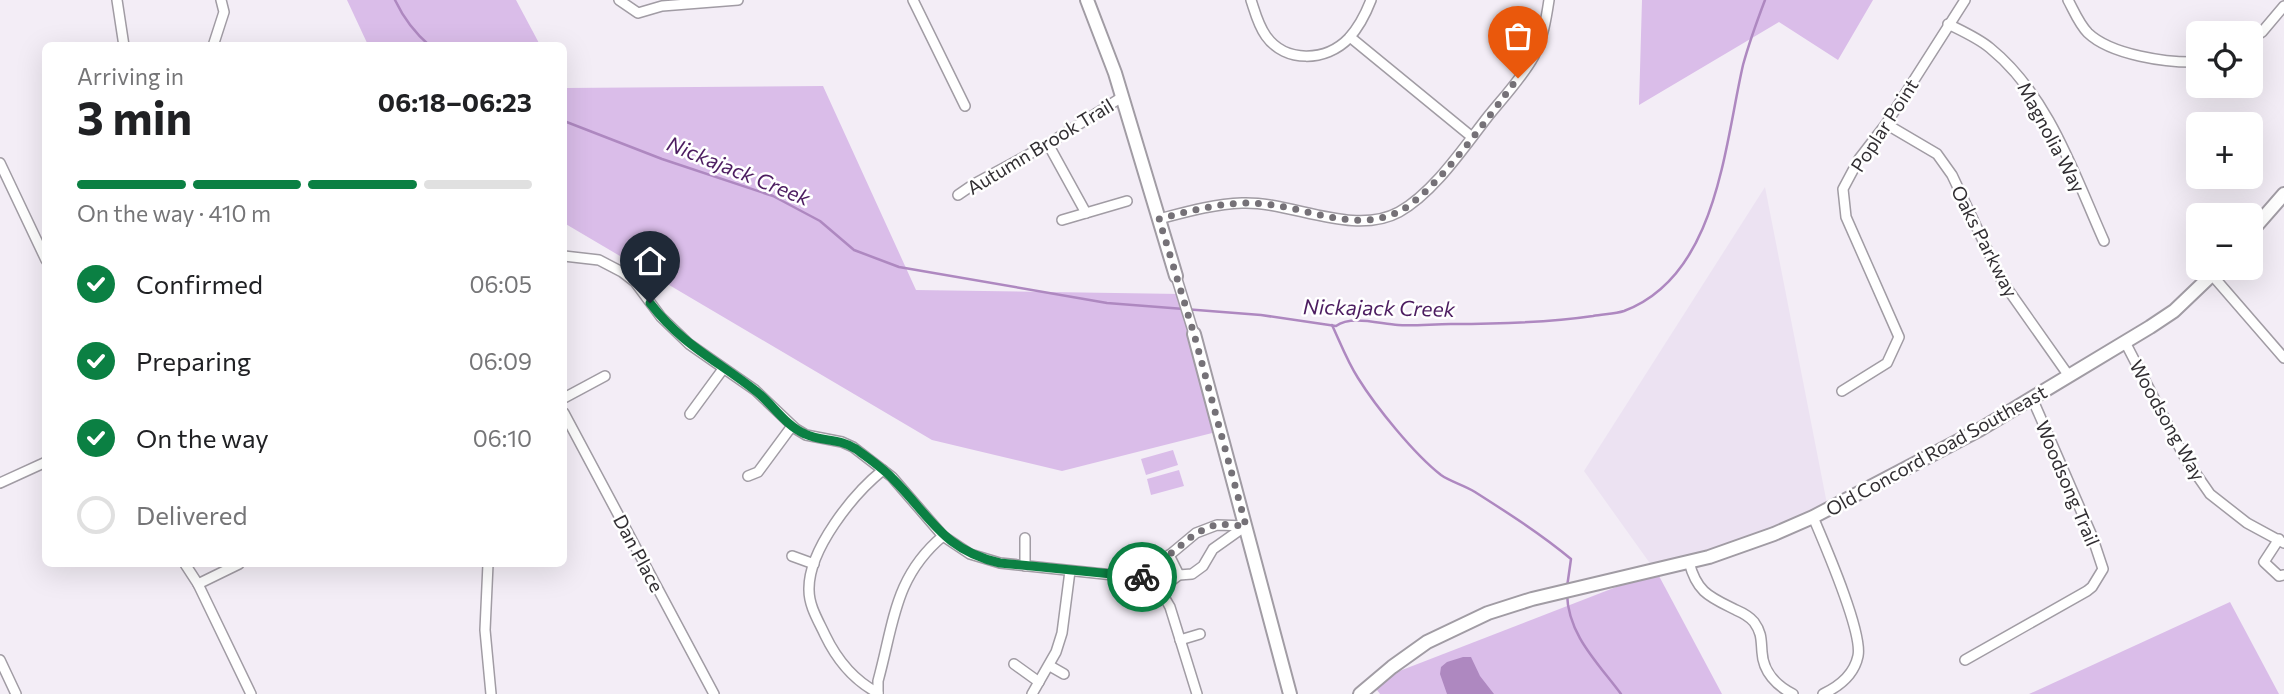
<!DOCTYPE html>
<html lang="en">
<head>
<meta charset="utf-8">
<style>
  body { margin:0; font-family:Commissioner,sans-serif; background:#f2f2f2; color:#202124; height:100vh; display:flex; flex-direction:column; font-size:26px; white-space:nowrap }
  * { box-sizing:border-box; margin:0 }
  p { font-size:23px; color:#757577 }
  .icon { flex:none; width:38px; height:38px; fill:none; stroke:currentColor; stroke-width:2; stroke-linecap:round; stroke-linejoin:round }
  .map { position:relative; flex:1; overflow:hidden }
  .panel { position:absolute; left:42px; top:42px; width:525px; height:525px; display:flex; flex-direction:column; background:#fff; border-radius:10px; box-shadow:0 7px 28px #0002 }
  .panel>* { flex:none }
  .fabs { position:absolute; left:2186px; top:21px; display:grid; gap:14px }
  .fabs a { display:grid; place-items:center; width:77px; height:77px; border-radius:10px; background:#fff; box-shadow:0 7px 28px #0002; font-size:35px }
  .pin { position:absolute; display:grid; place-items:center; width:60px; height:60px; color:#fff; margin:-72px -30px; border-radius:50% 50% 50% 0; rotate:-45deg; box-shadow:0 0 7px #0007 }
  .pin .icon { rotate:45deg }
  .courier { position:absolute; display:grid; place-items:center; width:70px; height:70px; margin:-35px; border:5px solid #0b8043; border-radius:50%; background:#fff; color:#222; box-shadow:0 2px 9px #0007 }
  .headline em { font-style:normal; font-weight:700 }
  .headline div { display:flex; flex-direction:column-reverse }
  .headline { display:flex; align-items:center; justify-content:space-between; height:119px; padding:0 35px }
  h1 { font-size:46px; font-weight:700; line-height:52px }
  .bar { display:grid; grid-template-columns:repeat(4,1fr); gap:10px 7px; align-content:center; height:84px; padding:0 35px }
  .bar i { height:9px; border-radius:5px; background:#e0e0e0 }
  .bar .selected { background:#0b8043 }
  .bar p { grid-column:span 4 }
  ol { padding:0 35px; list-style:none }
  li { display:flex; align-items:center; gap:21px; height:77px }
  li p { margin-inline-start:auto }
  li .icon { padding:7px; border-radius:50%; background:#0b8043; color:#fff; stroke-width:4 }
  li:last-child { color:#757577 }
  li i { width:38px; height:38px; border:4px solid #e0e0e0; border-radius:50% }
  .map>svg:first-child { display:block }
</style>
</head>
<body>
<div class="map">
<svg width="2284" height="694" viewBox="0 0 2284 694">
  <rect width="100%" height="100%" fill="#f3edf6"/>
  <polygon fill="#ece2f2" points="1765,187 1828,509 1659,576 1584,471"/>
  <g fill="#dabde9">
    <polygon points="347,0 516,0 540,45 368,45"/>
    <polygon points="1642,0 1873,0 1838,60 1779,22 1639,105"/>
    <polygon points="823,86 916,290 1181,294 1224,430 1062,471 932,440 564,223 564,88"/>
    <polygon points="1173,450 1178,465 1146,475 1141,459"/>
    <polygon points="1179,470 1184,486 1151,495 1147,479"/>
    <polygon points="1659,576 1722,694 1380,694 1371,682 1642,577"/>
    <polygon points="2230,602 2279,694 2029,694"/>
  </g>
  <polygon fill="#ae88c0" points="1463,657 1471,657 1480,676 1494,694 1447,694 1440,674 1441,667 1447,662"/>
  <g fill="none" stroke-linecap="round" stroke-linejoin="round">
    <g stroke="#ae88c0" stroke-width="2.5">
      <path d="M395,0C403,17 416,34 430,46"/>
      <path d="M564,121L662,159L773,196L820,221L854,250L899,267L1107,303L1261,315L1336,326C1351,315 1380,324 1398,325C1415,326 1433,324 1451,324C1498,324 1546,323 1593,316C1603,314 1615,314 1624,311C1717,276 1724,148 1743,65C1749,43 1757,21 1765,0"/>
      <path d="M1332,325C1340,342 1347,361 1358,378C1376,407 1414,454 1441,475C1451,482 1464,485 1475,492C1508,513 1541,534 1571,559L1567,587"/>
      <path d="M1567,594C1568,635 1598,663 1621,694"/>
    </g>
    <defs>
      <g id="street">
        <polyline points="117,0 124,46"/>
        <polyline points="619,0 638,13 662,6 738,0"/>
        <polyline points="913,0 965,106"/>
        <path d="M1251,0C1255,12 1258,25 1266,36C1285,63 1326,62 1349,38C1358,28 1366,13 1371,0"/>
        <path d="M2068,0C2074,11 2079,24 2088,33C2111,55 2167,63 2198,62"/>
        <path d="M1948,24C1962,31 1978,38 1990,48C2049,96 2074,174 2104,241"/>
        <polyline points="1350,37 1472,137"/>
        <polyline points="2250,40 2262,32 2284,6"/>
        <polyline points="213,46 224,12 221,0"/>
        <polyline points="1886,124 1937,154 1952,175 2002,281 2069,376"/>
        <polyline points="1048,144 1086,213"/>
        <polyline points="0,163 46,260"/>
        <polyline points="958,195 974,184 1048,144 1122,97"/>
        <path d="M1159,219C1186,212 1214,204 1242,203C1291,201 1353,237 1399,212C1433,193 1462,150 1486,119C1501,100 1523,77 1534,56C1543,38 1546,20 1549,0"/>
        <polyline points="1062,220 1127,201"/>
        <path d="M564,256L599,260L622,272L635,282L661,317L689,344L755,390L796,429L806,435L842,442L853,447L892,477L943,536L970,554L1000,563L1142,578C1155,585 1163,593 1170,607L1197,694"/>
        <polyline points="2212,275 2284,358"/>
        <polyline points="1176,276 1194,334"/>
        <polyline points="2125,342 2185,458 2210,494 2247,523 2284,543"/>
        <polyline points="1842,391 1887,363 1899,337 1846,217 1843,189 1859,159 1886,124 1965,0"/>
        <polyline points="564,398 605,376"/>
        <polyline points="564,413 714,694"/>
        <polyline points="690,414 723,369"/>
        <polyline points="748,476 758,472 792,426"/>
        <polyline points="0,483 46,462"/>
        <path d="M1813,517C1824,543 1863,632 1858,656C1854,675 1840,686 1823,694"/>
        <polyline points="2279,539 2264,562 2279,576 2284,575"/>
        <polyline points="1169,555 1179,575"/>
        <polyline points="792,556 814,564"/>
        <path d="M1689,562C1697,593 1710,597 1736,610C1743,613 1749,616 1754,622C1762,633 1761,640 1762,652C1763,672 1777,686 1793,694"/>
        <polyline points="185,564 198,584 251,694"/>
        <polyline points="488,564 485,630 491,694"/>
        <polyline points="1025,566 1025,538"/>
        <polyline points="1142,578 1196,533 1217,525 1246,526"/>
        <polyline points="198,584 239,564"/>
        <polyline points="1159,590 1179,575 1192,574 1203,566 1213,549 1244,527"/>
        <polyline points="1180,640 1200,634"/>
        <polyline points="0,660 16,694"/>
        <polyline points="1965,660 2087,591 2092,587 2103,569 2092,536 2032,398"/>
        <polyline points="1014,664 1039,682"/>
        <polyline points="1050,666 1064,674"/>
        <path d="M878,693C853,680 837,660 825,635C818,620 809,606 809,590C808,550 853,494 883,470"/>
        <path d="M878,694V681C894,623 894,577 943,536"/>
        <polyline points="1032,694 1056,652 1062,633 1070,571"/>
      </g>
      <g id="secondary">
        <polyline points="1087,0 1115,73 1176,276"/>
        <polyline points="2250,233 2284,194"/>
        <polyline points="1194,334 1290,694"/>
        <polyline points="1360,694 1392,667 1427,642 1488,613 1532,599 1709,557 1774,534 1813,517 1979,430 2150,327 2174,311 2219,268"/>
      </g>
    </defs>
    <use href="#street" stroke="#a19ca4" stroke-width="12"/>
    <use href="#secondary" stroke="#a19ca4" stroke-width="16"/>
    <use href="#street" stroke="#fff" stroke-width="9"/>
    <use href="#secondary" stroke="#fff" stroke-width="12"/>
  </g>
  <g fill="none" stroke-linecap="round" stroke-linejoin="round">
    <path stroke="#757177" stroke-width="7" stroke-dasharray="0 12.6" d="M1142,577L1196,533L1217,524L1246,526L1194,334L1159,219C1193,210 1229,200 1265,204C1309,208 1352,232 1396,213C1433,197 1492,112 1518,78"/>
    <path stroke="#0b8043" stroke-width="9" d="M650,303C683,346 717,360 757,392C773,405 786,426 805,434C822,442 840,438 856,449C868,458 883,468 893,479C931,517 943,550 1000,563L1142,577"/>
  </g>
  <g text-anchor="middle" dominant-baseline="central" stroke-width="5" stroke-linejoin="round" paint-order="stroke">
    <g font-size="19" fill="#312e32" stroke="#fff">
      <text transform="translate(1884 125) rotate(-57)">Poplar Point</text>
      <text transform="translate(2052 137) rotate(62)">Magnolia Way</text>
      <text transform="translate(1040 146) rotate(-31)">Autumn Brook Trail</text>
      <text transform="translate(1985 241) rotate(63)">Oaks Parkway</text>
      <text transform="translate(2168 420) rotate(61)">Woodsong Way</text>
      <text transform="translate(1936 450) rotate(-29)">Old Concord Road Southeast</text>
      <text transform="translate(2068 483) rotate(67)">Woodsong Trail</text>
      <text transform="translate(639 553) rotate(62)">Dan Place</text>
    </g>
    <g font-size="21" font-style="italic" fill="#4c1c60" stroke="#fff">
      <text transform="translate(739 170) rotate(22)">Nickajack Creek</text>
      <text transform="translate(1379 307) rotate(1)">Nickajack Creek</text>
    </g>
  </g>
</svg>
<div class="fabs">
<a><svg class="icon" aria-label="locate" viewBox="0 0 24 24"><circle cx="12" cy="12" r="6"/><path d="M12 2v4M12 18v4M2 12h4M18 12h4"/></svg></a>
<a>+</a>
<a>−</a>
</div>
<div class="pin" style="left:1518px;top:78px;background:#ea580c"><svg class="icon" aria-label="bag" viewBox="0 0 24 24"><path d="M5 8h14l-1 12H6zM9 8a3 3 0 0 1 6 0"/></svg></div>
<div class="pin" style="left:650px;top:303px;background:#1f2937"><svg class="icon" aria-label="home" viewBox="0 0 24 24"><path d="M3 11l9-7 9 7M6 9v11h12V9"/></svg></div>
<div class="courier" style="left:1142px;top:577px"><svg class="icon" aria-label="bike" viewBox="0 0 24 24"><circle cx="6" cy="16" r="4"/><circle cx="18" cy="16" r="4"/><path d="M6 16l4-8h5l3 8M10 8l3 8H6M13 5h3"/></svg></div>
<section class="panel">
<div class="headline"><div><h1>3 min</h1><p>Arriving in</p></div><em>06:18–06:23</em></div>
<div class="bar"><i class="selected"></i><i class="selected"></i><i class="selected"></i><i></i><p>On the way · 410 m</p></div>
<ol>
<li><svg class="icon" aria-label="check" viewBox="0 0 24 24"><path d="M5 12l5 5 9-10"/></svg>Confirmed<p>06:05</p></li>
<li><svg class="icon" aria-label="check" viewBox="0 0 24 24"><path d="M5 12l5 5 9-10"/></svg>Preparing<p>06:09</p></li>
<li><svg class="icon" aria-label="check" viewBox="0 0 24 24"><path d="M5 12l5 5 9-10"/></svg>On the way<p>06:10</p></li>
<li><i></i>Delivered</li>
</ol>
</section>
</div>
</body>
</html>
